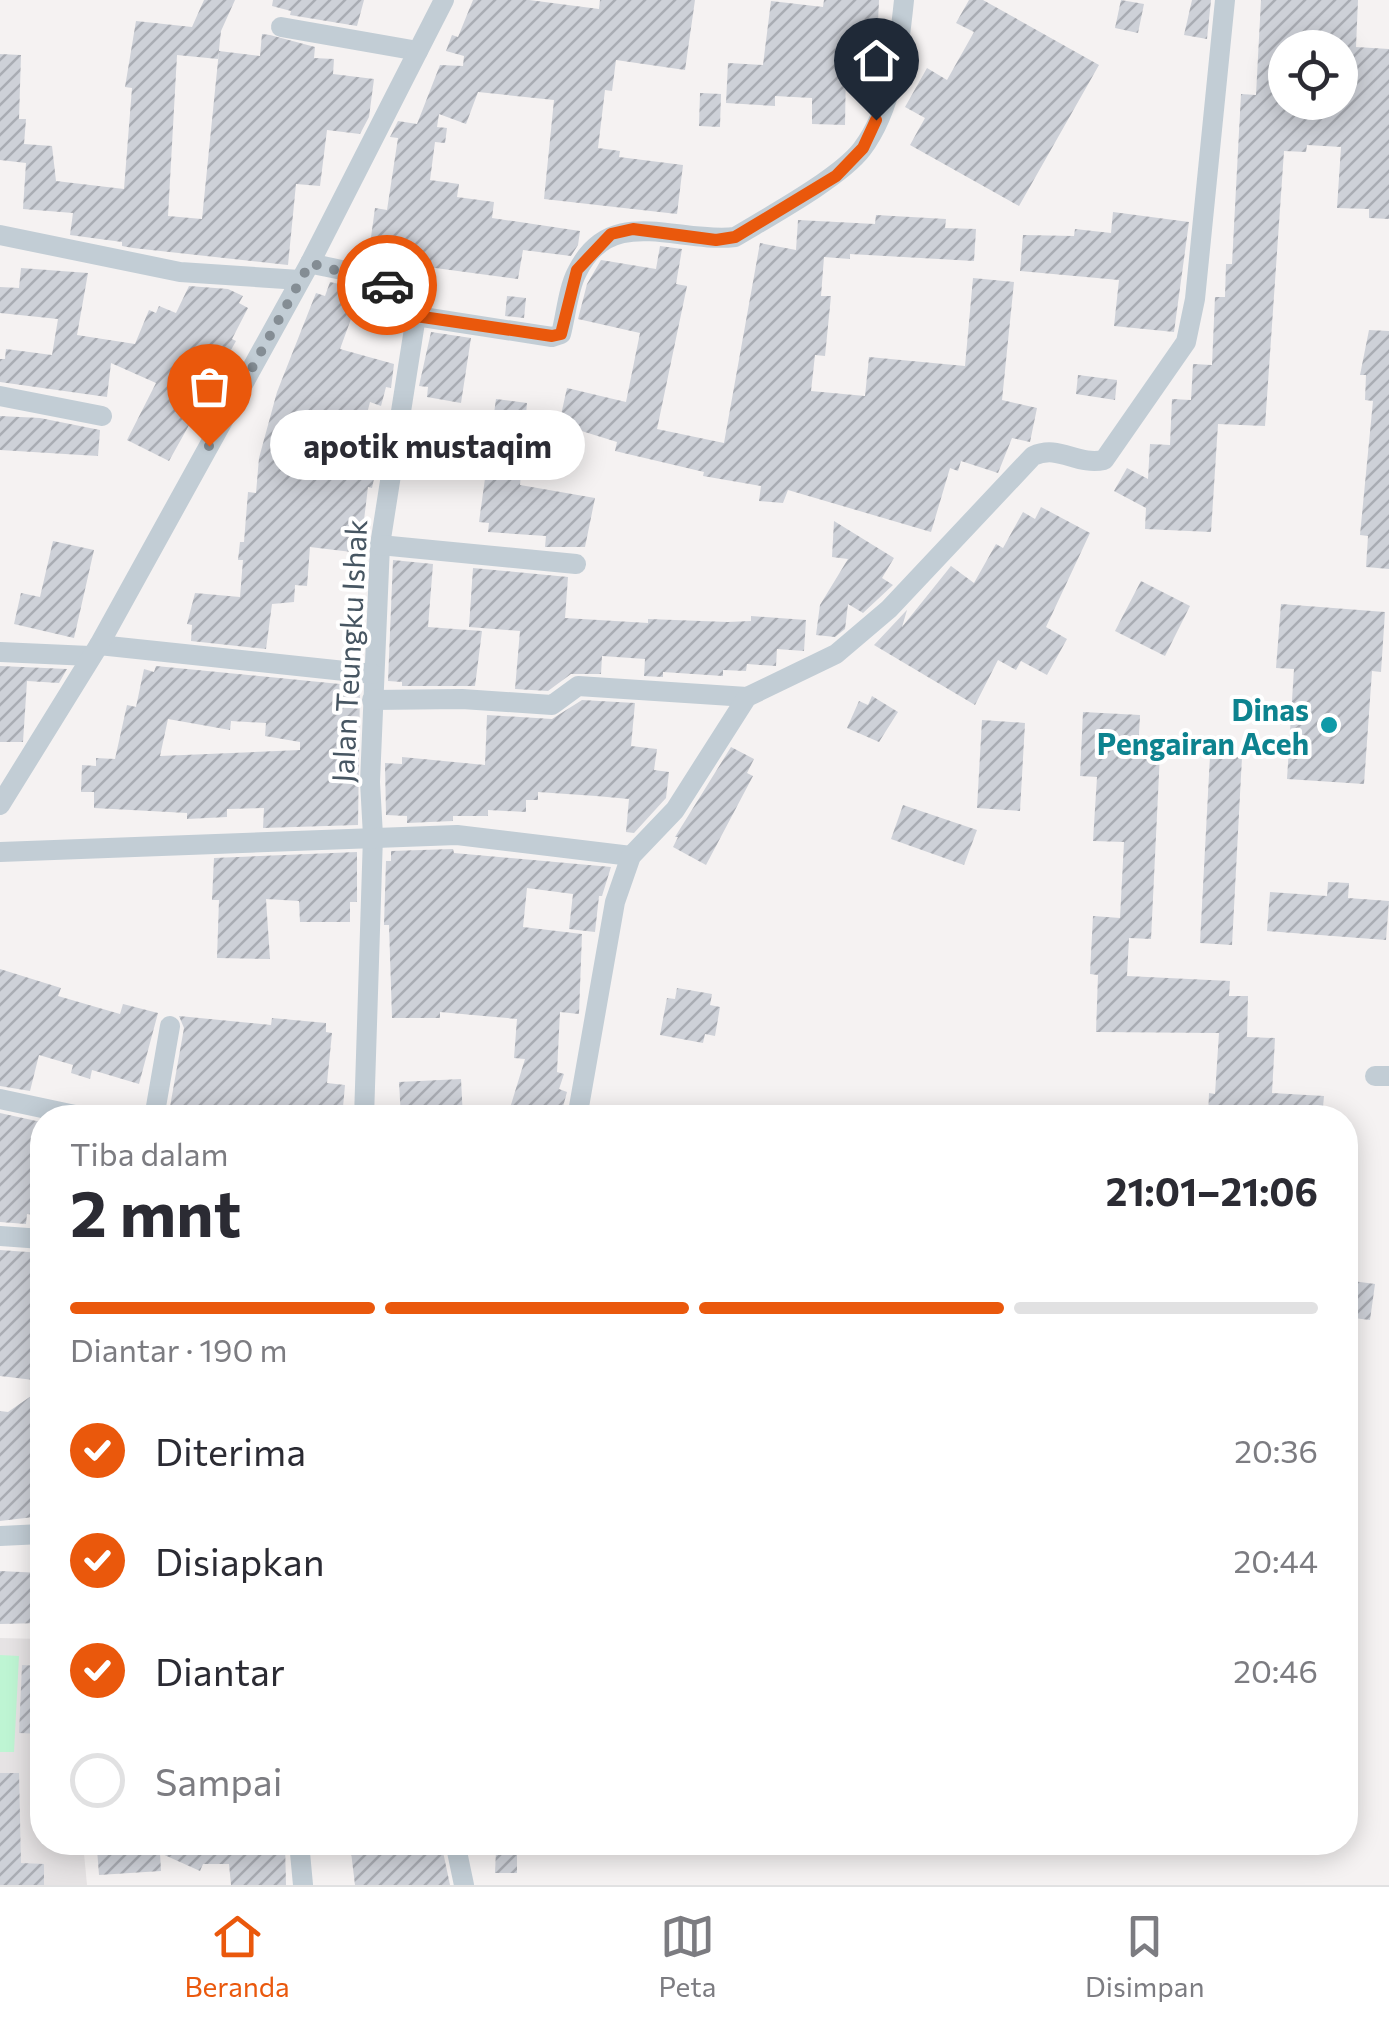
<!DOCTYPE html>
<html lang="id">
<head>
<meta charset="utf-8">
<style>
  body { margin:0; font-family:Commissioner,sans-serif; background:#f7f7f7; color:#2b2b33; height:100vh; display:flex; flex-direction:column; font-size:38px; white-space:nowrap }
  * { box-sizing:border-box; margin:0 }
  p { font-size:32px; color:#7c7c81 }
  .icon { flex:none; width:55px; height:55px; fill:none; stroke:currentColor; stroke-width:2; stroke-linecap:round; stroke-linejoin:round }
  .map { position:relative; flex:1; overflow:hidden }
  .sheet { position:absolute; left:30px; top:1105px; width:1328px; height:750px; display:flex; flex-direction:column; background:#fff; border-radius:40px; box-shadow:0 5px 25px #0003 }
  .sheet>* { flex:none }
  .tools { position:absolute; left:1268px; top:30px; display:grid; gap:20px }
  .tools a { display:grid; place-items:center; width:90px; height:90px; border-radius:50%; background:#fff; box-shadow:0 5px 25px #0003; font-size:50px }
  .pin { position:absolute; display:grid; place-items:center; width:85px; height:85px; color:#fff; margin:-102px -42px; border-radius:50% 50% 50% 0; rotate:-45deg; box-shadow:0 0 10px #0007 }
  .pin .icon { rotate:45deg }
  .courier { position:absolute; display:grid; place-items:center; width:100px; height:100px; margin:-50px; border:8px solid #ea580c; border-radius:50%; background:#fff; color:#222; box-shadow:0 2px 12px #0007 }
  .bubble { position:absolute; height:70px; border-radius:35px; background:#fff; box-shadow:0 5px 25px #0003; font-size:32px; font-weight:700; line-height:70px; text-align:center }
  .headline em { font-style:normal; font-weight:700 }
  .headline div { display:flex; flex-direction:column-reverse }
  .headline { display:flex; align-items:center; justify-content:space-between; height:170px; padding:0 40px }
  h1 { font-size:65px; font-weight:700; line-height:75px }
  .bar { display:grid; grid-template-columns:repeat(4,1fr); gap:15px 10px; align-content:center; height:120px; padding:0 40px }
  .bar i { height:12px; border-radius:8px; background:#e1e1e2 }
  .bar .selected { background:#ea580c }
  .bar p { grid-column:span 4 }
  ol { padding:0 40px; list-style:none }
  li { display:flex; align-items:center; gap:30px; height:110px }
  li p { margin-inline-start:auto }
  li .icon { padding:10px; border-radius:50%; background:#ea580c; color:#fff; stroke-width:4 }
  li:last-child { color:#7c7c81 }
  li i { width:55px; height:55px; border:5px solid #e1e1e2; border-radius:50% }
  .menu { display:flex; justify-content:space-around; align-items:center; height:140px; border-top:2px solid #e1e1e2; background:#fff; font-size:28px; color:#7c7c81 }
  .menu a { display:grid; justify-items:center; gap:5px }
  .menu .selected { color:#ea580c }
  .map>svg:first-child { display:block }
</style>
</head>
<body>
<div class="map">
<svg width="1389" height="1885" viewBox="0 0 1389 1885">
  <defs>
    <pattern id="building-hatch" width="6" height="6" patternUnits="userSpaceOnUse" patternTransform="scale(2.5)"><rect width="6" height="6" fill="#ced1d8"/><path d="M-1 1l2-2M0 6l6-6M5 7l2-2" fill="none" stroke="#a9acb3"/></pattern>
  </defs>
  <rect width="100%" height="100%" fill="#f5f2f2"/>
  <polygon fill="#e6e3e4" points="0,1638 42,1639 42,1842 83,1843 87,1885 0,1885"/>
  <polygon fill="#bef5d3" points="0,1655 19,1656 14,1752 0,1752"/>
  <g fill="url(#building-hatch)" fill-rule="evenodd">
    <polygon points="204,0 235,0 221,31 218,59 177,55 168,216 202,219 219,51 260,56 262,34 270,35 315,47 314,58 334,59 333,74 374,79 369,117 360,134 327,130 320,186 296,184 288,265 133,248 122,246 122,242 70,235 73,213 23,209 26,163 0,160 0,54 21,55 19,119 26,119 24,144 52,146 56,181 124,189 132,88 125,87 136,21 192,27"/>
    <polygon points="273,0 364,0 357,26 290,15 291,11 272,6"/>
    <polygon points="473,0 529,0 599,9 600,0 695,0 685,70 616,60 612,91 605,90 598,148 620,151 619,157 683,165 677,214 544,199 554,100 478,92 466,124 439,114 437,127 447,128 445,143 435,142 430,180 459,184 457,197 494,202 492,218 580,231 578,245 571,256 523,250 518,279 368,259 375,208 387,210 398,138 390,137 398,121 417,124 440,65 463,66 464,56 446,51 452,35 458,37"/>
    <polygon points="824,0 879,0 876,67 846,66 845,125 812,124 812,98 775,96 775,106 726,103 728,63 763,65 771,1 823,7"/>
    <polygon points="969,0 983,0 1099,65 1019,206 910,145 925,118 905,107 927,68 947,80 974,32 956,23"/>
    <polygon points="1121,0 1144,4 1138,33 1115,28"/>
    <polygon points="1192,0 1211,0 1207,39 1184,35"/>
    <path d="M1261,0H1358L1356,47L1389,49V219L1369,218V209L1337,208L1341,147L1307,145L1306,152L1284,151L1265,426L1218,424L1211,532L1145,529L1146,508L1114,491L1127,468L1148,479L1150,444L1170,445L1172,399L1191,400L1193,364L1212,365L1215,297H1225L1226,264H1232L1241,94L1256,95ZM1285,48H1340V102H1285Z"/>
    <polygon points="700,93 721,94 720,127 699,126"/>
    <polygon points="1113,212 1189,222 1174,332 1114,326 1119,280 1020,271 1023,235 1074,236 1075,229 1111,233"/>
    <polygon points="876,215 946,219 945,228 976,229 974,261 850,254 850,259 824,257 821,296 831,296 825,356 815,355 811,391 865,396 869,357 965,366 973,278 1014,282 1002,400 1037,408 1030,442 1012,438 998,473 961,461 958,471 950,468 931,532 788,490 783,503 759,501 761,486 703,476 704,472 615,451 617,442 559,424 567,388 626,402 640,333 578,319 587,284 601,260 656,269 660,246 682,249 676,284 687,286 657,429 724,443 760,243 796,250 798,220 875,224"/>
    <polygon points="21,268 88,273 77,335 135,344 149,310 156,313 159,306 176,313 189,286 228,289 243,296 239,303 248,308 232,339 236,341 169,461 127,440 156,383 111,363 107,397 0,382 0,359 5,359 6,349 52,355 58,319 0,313 0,287 19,288"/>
    <polygon points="330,282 362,289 340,349 394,364 391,388 386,387 381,406 370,402 361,437 382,443 372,488 368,487 360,553 310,547 307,586 295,585 294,602 272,604 266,649 191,641 192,625 187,624 195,593 240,597 243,560 238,560 240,542 244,542 248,492 256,493 259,458 277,392 316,293 325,296"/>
    <polygon points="507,296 526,298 524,318 505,316"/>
    <polygon points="1369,330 1389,331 1389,569 1366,567 1368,536 1360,535 1373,401 1365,400 1366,375 1360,375"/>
    <polygon points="431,332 471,338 461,403 427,397 428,387 419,386"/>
    <polygon points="1078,375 1117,380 1115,400 1076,394"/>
    <polygon points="496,399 527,403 520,485 595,498 585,547 545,547 546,536 488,532 489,523 479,522"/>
    <polygon points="0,416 40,418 100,430 98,456 0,450"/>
    <polygon points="1041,507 1090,533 1046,627 1067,639 1047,675 1021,661 1016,670 998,660 975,705 874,645 907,610 902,627 951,566 974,583 996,544 1003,548 1023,512 1035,519"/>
    <polygon points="834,521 894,558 882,578 893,585 863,613 848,604 845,629 835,637 816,635 820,605 848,559 832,557"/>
    <polygon points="53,541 94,550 74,638 14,624 21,593 40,597"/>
    <polygon points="393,560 433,564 428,627 482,631 475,686 402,686 402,682 388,681"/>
    <polygon points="473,568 568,577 565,618 648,623 648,619 728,622 751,621 751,616 806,620 804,651 777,649 776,666 747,664 746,671 723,670 723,676 663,672 663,677 644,676 645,659 602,656 601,674 571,674 548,691 515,689 520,631 469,627"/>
    <polygon points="1141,581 1190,606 1165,656 1115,631"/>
    <polygon points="1281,604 1385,612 1381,672 1372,671 1364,784 1287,779 1294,669 1276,668"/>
    <polygon points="0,666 67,669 59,683 27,681 23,742 0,742"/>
    <path d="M156,666L360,686L358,825L263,828L264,808L227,809V817L187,819V813L94,808V792H81L82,765L96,766V758L115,759L127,705L136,707L144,669L154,672ZM168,719L230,730L231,721L266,723L265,736L300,742V750L160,756Z"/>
    <polygon points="872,696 898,712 879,742 847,728 859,701 868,705"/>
    <polygon points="582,700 635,703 631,746 657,749 654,770 669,772 666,798 634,833 626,832 629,799 596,796 538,792 538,800 526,800 526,812 488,810 488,816 453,816 453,821 407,823 407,816 386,815 385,763 402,764 402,757 485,765 487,715 552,719"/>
    <polygon points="1083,712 1140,715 1138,752 1160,753 1151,939 1129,938 1127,976 1230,981 1229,996 1248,996 1247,1037 1275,1038 1272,1093 1324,1096 1322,1118 1208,1118 1209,1093 1215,1094 1219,1033 1096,1032 1098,975 1090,974 1093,916 1120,918 1124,842 1093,841 1097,777 1080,776"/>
    <polygon points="982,720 1025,723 1020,811 977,808"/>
    <polygon points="731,747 754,759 747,773 753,776 706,865 673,847 678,837 675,837"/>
    <polygon points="1210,756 1242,757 1232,945 1200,943"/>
    <polygon points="903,805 977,830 964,865 891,839"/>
    <polygon points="453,849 454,853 611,867 602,896 599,896 595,932 569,929 573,894 527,888 523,927 582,934 579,1014 560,1012 557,1072 564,1074 559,1089 567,1092 561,1114 553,1111 551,1118 510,1108 525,1059 514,1058 517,1019 440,1012 440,1018 392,1018 389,925 384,925 386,861 391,861 391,851"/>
    <polygon points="357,852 357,902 350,902 350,922 300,922 299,901 266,899 270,959 217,958 219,900 212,900 214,858"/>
    <polygon points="1328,882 1349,883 1348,898 1389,901 1386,940 1267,931 1270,892 1327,896"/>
    <polygon points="0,969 61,988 58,996 120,1014 123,1004 158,1013 139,1084 92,1070 90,1079 71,1073 73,1065 39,1055 30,1091 0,1086"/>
    <polygon points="677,988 712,994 710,1005 720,1007 715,1036 705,1034 703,1043 660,1035 667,998 675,999"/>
    <polygon points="179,1016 271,1025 272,1018 326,1023 326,1032 332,1033 327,1083 345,1085 342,1118 303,1118 304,1112 255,1107 254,1118 168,1118 184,1028"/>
    <polygon points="461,1079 463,1118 401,1118 399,1082"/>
    <polygon points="0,1113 41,1122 33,1173 42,1174 42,1216 27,1214 26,1224 0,1222"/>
    <polygon points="0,1250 42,1253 42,1381 0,1376"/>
    <polygon points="1345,1280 1375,1284 1370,1320 1345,1317"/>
    <polygon points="34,1394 42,1406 42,1516 0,1521 0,1411 8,1412"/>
    <polygon points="0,1571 42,1573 42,1623 0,1624"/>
    <polygon points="22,1665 42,1666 42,1734 19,1733"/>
    <polygon points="0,1773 19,1773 21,1863 44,1864 44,1885 0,1885"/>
    <polygon points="107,1842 285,1842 286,1885 231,1885 229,1864 203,1864 200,1871 160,1853 161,1871 99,1875 97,1849 108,1848"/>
    <polygon points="442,1847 450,1885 355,1885 351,1852"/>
    <polygon points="496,1850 517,1851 517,1873 495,1873"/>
  </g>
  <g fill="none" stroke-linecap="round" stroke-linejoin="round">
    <g stroke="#c2cdd5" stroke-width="20">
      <polyline points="281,27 418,51"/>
      <polyline points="0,235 180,272 300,280"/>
      <path d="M310,263C343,272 408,276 416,316L380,545L370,782L373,836L364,1118"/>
      <path d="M416,316L552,337L561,334C566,315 568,289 577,272C611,203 677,244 735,237C768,217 840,178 862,149C893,108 899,49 904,0"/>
      <polyline points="0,396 102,416"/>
      <polyline points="380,545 576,564"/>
      <polyline points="99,645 373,674"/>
      <polyline points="0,652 90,656"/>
      <polyline points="372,700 462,699 552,705 578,686 747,697"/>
      <polyline points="0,805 99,645 310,263 444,0"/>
      <polyline points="0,852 457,835 631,856"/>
      <polyline points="1375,1076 1389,1076"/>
      <polyline points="0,1099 89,1118"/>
      <polyline points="154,1118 170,1026"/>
      <path d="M577,1118L615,902L631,856L675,810L747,697L836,654L889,609L1033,456C1059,444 1077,466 1104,460L1186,342L1195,299L1225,0"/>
      <polyline points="0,1236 42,1239"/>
      <polyline points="0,1536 42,1534"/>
      <polyline points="299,1842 303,1885"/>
      <polyline points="455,1842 464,1885"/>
    </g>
  </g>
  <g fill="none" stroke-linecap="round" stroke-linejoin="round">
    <polyline stroke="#848d94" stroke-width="10" stroke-dasharray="0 18" points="209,446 310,263 387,285"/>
    <polyline stroke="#ea580c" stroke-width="12" points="387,285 409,298 416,316 552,336 561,334 577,270 611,234 633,229 716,240 735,237 836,176 863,148 876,120"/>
  </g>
  <circle fill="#0f9aa8" stroke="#fff" stroke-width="4" cx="1329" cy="725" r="10"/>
  <g text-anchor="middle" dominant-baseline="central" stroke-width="8" stroke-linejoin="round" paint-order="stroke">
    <g font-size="30" fill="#475662" stroke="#fff">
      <text transform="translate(348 651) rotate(-87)">Jalan Teungku Ishak</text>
    </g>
    <g font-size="30" font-weight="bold" fill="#0d838f" stroke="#fff" text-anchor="end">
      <text x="1309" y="708">Dinas<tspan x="1309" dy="34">Pengairan Aceh</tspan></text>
    </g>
  </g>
</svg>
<div class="tools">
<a><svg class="icon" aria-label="locate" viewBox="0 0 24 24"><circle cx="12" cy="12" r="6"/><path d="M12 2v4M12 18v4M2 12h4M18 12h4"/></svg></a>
</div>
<div class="pin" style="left:209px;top:446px;background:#ea580c"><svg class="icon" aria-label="bag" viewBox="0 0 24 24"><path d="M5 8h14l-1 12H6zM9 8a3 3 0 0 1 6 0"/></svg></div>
<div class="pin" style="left:876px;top:120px;background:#1f2937"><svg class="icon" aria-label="home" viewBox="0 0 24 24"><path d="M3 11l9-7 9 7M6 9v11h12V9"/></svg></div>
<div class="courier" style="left:387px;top:285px"><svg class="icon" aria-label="car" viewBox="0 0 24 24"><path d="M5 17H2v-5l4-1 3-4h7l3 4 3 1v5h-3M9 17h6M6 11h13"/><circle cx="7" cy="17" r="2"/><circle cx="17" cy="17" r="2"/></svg></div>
<div class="bubble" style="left:270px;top:410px;width:315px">apotik mustaqim</div>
<section class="sheet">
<div class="headline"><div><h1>2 mnt</h1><p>Tiba dalam</p></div><em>21:01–21:06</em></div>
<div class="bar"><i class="selected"></i><i class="selected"></i><i class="selected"></i><i></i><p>Diantar · 190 m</p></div>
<ol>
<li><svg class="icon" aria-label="check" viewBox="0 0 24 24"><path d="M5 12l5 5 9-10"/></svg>Diterima<p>20:36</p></li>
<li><svg class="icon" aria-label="check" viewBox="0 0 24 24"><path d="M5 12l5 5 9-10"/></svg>Disiapkan<p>20:44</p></li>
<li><svg class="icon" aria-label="check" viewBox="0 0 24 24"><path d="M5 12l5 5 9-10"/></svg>Diantar<p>20:46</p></li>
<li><i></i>Sampai</li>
</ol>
</section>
</div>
<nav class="menu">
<a class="selected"><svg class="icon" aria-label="home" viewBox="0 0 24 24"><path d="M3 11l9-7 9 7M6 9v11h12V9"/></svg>Beranda</a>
<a><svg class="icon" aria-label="map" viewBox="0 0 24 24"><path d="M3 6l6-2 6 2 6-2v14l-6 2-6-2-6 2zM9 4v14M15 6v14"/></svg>Peta</a>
<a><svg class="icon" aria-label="saved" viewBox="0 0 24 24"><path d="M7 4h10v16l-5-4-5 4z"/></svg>Disimpan</a>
</nav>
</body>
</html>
